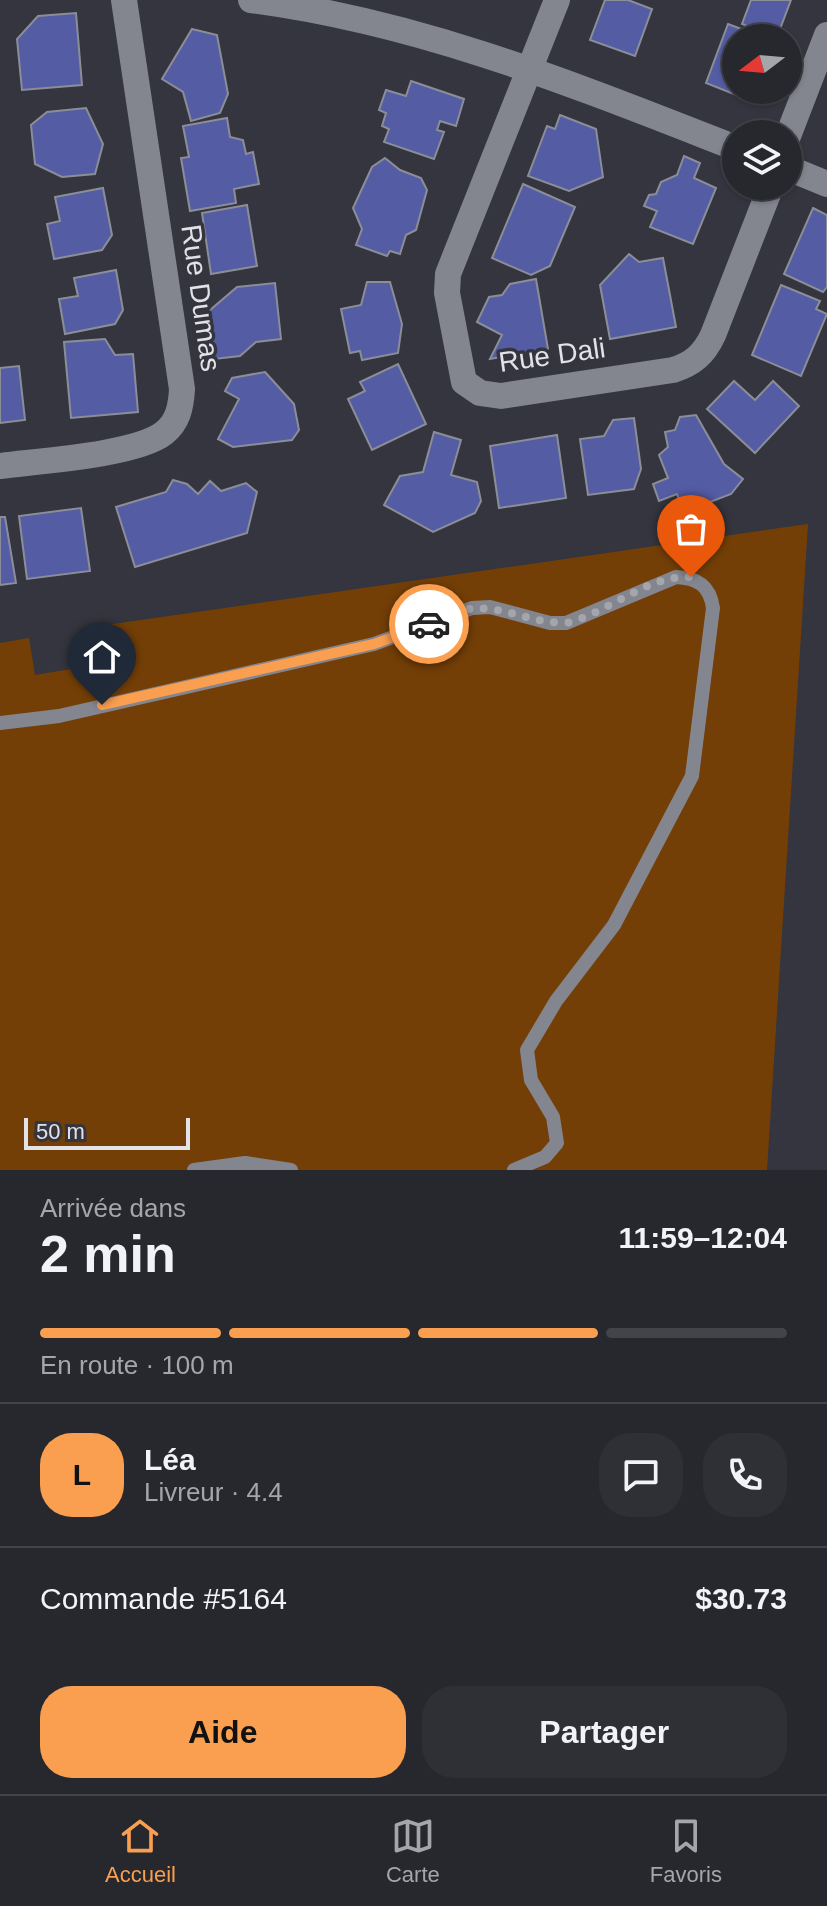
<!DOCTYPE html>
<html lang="fr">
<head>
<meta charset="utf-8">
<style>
  body { margin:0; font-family:Helvetica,sans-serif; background:#2f3036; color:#f1f3f6; height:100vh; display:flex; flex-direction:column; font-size:30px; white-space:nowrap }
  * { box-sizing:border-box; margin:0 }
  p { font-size:26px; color:#a4a6aa }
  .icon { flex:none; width:44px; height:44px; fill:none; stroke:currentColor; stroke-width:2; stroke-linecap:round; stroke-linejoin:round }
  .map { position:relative; height:1170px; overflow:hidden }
  .panel { display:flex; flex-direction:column; background:#27282e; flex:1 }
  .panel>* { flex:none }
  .needle { width:52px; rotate:254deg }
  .fabs { position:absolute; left:722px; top:24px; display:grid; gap:16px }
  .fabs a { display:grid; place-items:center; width:80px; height:80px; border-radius:50%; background:#27282e; box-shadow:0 2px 6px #0004,0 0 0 2px #43444a; font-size:40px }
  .scale { position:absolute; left:24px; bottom:20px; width:166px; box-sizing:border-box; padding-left:8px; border:4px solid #e2e3e8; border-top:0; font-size:22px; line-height:28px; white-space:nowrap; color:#e2e3e8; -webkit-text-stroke:6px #34353e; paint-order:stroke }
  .pin { position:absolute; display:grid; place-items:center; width:68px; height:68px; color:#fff; margin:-82px -34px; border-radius:50% 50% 50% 0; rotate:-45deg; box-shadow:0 0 8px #0007 }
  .pin .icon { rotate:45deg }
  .courier { position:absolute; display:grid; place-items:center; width:80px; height:80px; margin:-40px; border:6px solid #fa9f4f; border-radius:50%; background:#fff; color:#222; box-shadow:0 2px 10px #0007 }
  .overview em { font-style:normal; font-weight:600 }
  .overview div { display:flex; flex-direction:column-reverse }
  .overview { display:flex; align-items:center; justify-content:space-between; height:136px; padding:0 40px }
  h1 { font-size:52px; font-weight:600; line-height:60px }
  .bar { display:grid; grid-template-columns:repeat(4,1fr); gap:12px 8px; align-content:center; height:96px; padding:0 40px }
  .bar i { height:10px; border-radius:6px; background:#43444a }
  .bar .active { background:#fa9f4f }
  .bar p { grid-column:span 4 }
  .line { display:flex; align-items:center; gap:20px; padding:0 40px; border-top:2px solid #43444a }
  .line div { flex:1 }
  .round { display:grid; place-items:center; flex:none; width:84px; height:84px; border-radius:32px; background:#2f3036 }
  .action { display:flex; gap:16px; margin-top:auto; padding:16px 40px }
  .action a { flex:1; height:92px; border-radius:32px; background:#fa9f4f; color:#111; font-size:32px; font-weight:600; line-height:92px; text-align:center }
  .action a+a { background:#2f3036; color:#f1f3f6 }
  .dock { display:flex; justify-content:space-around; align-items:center; height:112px; border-top:2px solid #43444a; background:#27282e; font-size:22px; color:#a4a6aa }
  .dock a { display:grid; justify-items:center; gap:4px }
  .dock .active { color:#fa9f4f }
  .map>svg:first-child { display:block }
</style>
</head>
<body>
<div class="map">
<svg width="827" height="1170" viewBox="0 0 827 1170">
  <rect width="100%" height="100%" fill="#34353e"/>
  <polygon fill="#743f07" points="808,524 767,1170 0,1170 0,643 29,638 35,675 113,662 106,625"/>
  <g fill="#545ca4" stroke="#8b8d97" stroke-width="2">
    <polygon points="605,0 628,0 652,9 635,56 590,40"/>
    <polygon points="751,0 791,0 777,37 742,24"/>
    <polygon points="76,13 82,85 22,90 17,39 38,16"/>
    <polygon points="728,24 765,38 736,38 736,90 747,90 739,96 706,83"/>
    <polygon points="192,29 217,35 228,94 220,113 191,121 183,92 162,79"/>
    <polygon points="411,81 464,99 456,126 440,121 437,130 444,132 434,159 384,142 389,129 382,126 386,113 379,110 386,90 406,96"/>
    <polygon points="86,108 103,144 95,174 62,177 35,164 31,125 47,112"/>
    <polygon points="560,115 596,129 603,177 569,191 528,176 547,126 555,129"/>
    <polygon points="227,118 230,137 243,140 246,154 253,152 259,184 234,189 236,203 190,211 181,158 189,157 183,126"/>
    <polygon points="684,156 700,163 694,178 716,188 693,244 650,227 657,211 644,206 649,195 656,194 661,182 677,175"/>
    <polygon points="385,158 400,170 421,178 427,190 416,230 406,235 400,254 390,251 387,256 356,245 362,229 353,208 372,167"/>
    <polygon points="523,184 575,207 550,266 531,275 492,258"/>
    <polygon points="103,188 112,235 102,250 54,259 47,224 60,221 55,197"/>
    <polygon points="247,205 257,266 211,274 202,213"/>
    <polygon points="813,208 827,215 827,287 823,292 784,274"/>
    <polygon points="629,254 639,262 663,258 676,327 610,339 600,285"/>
    <polygon points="116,270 123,310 115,324 65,334 59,299 78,296 74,278"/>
    <polygon points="536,279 548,349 490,359 502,335 477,322 489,297 502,295 510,284"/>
    <polygon points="367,282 390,282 402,324 398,353 362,360 360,351 350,353 341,309 361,305"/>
    <polygon points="275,283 281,339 256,342 240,356 215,359 209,311 237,287"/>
    <polygon points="781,285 820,301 816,309 827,314 801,376 752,355"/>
    <polygon points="105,339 115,355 133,354 138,412 71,418 64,342"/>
    <polygon points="398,364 426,424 372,450 348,399 365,391 360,382"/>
    <polygon points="19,366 25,420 0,423 0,368"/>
    <polygon points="265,372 294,404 299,430 292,440 233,447 218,439 239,399 225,391 232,378"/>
    <polygon points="734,381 755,400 773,381 799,406 755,453 707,409"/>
    <polygon points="696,415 724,464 743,479 731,494 684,512 677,494 659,501 653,484 668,478 659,455 668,447 665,432 675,430 680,417"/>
    <polygon points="634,418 641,469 634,489 588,495 580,439 604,436 613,420"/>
    <polygon points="434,432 461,440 451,475 477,482 481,501 475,513 433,532 384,505 400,476 423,472"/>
    <polygon points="557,435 566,498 499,508 490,446"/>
    <polygon points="173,480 187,484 198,494 210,481 221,491 246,483 257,492 247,533 135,567 116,507 166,492"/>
    <polygon points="81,508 90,571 27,579 19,516"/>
    <polygon points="0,517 5,517 16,583 0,585"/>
  </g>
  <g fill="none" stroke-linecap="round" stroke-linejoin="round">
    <g stroke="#83858f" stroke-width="14">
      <path d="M0,723L59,716L374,644L472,608L490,607L550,623H566L676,577C698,578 710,586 713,608L692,776L614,925L556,1001L527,1050L531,1080L553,1117L557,1143L545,1157L514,1170"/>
      <polyline points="194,1170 245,1163 291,1170"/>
    </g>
    <g stroke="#83858f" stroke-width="26">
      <path d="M251,0C421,22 577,86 736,148"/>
      <path d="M557,0L448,274L447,293L464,382L480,393L501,396L673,370C693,364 704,354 713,335L771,186"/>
      <polyline points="788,136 827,35"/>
      <polyline points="788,168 827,184"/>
      <path d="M0,466C38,461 136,455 164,433C178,422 181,407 182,389L124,0"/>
    </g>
  </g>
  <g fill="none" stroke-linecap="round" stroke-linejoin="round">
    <path stroke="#a5a6ac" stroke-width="8" stroke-dasharray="0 14.4" d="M429,624C488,590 511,622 566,623C609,613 646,575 691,577"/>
    <polyline stroke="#fa9f4f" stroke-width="10" points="102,705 374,644 429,624"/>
  </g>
  <g text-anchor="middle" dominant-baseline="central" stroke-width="7" stroke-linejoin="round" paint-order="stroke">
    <g font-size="28" fill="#e2e3e8" stroke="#34353e">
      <text transform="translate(201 298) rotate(82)">Rue Dumas</text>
      <text transform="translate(552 355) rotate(-8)">Rue Dali</text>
    </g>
  </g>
</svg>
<div class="fabs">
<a><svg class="needle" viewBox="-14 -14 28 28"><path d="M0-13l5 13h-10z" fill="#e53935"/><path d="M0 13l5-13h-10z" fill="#a4a6aa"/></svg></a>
<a><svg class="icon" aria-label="layers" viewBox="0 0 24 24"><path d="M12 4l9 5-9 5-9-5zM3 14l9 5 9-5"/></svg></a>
</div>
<div class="scale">50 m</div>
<div class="pin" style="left:691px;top:577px;background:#ea580c"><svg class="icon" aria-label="bag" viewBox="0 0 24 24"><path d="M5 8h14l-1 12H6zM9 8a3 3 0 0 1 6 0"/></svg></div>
<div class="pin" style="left:102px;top:705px;background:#1f2937"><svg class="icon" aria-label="home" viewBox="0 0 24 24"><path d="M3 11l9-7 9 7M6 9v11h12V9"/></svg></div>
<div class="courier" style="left:429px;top:624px"><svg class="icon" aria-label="car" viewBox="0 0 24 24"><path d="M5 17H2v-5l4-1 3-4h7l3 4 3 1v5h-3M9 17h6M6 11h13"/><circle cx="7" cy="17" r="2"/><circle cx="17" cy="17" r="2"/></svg></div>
</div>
<section class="panel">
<div class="overview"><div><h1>2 min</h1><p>Arrivée dans</p></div><em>11:59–12:04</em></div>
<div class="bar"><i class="active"></i><i class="active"></i><i class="active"></i><i></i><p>En route · 100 m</p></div>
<div class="line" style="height:144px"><b class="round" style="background:#fa9f4f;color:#111">L</b><div><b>Léa</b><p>Livreur · 4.4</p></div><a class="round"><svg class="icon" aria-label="chat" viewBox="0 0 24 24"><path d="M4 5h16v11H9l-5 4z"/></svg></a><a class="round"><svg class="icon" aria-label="phone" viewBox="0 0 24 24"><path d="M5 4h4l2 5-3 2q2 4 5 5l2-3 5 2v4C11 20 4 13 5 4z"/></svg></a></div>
<div class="line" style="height:104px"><div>Commande #5164</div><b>$30.73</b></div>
<div class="action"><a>Aide</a><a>Partager</a></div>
</section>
<nav class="dock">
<a class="active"><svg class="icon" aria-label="home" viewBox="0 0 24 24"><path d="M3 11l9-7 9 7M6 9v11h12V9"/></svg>Accueil</a>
<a><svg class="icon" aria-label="map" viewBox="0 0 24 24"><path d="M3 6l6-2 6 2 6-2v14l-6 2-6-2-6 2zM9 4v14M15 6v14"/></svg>Carte</a>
<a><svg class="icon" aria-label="saved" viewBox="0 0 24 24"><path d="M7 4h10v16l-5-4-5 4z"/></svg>Favoris</a>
</nav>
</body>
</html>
